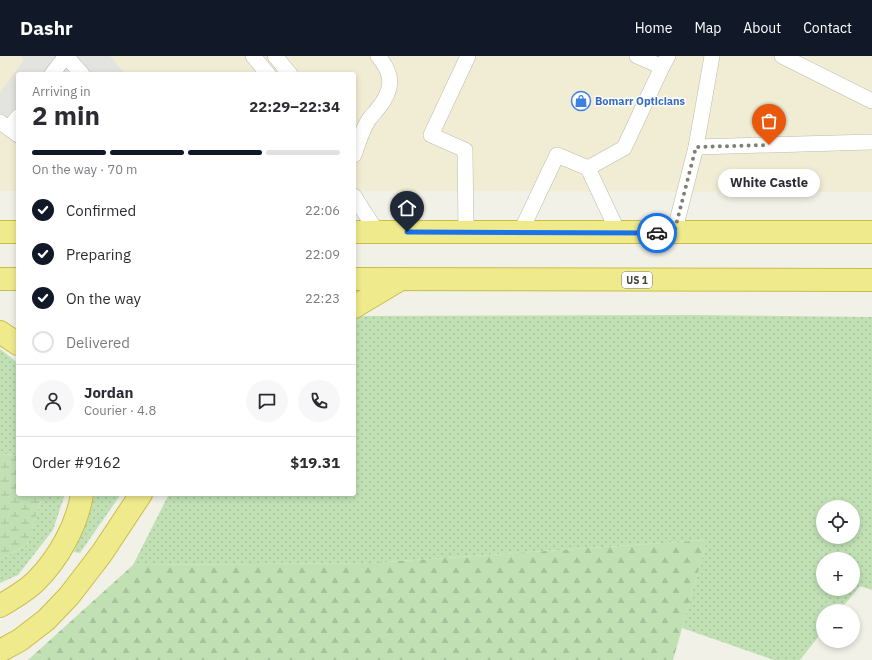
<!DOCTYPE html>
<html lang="en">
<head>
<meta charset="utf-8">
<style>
  body { margin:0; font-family:"IBM Plex Sans",sans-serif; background:#f7f7f7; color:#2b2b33; height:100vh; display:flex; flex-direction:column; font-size:15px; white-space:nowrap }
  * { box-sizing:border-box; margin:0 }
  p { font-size:13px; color:#7c7c81 }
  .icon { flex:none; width:22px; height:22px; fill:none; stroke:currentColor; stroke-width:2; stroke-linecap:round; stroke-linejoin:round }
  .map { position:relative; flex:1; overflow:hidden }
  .sheet { position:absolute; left:16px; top:16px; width:340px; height:424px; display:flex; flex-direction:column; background:#fff; border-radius:4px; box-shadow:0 2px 6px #0003 }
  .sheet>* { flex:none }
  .buttons { position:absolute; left:816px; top:444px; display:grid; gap:8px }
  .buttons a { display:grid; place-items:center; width:44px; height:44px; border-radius:50%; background:#fff; box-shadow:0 2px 6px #0003; font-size:20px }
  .pin { position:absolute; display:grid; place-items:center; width:34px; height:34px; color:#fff; margin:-41px -17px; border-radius:50% 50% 50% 0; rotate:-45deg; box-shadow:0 0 4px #0007 }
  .pin .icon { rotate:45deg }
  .courier { position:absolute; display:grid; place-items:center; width:40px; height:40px; margin:-20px; border:3px solid #1a73e8; border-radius:50%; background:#fff; color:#222; box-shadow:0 1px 5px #0007 }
  .bubble { position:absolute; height:28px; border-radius:14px; background:#fff; box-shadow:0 2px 6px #0003; font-size:13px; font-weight:700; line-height:28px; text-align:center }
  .headline em { font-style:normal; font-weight:700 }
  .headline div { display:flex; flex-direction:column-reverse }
  .headline { display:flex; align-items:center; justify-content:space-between; height:68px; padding:0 16px }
  h1 { font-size:26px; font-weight:700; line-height:30px }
  .bar { display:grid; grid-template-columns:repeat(4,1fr); gap:6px 4px; align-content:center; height:48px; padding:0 16px }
  .bar i { height:5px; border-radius:3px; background:#e1e1e2 }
  .bar .on { background:#111827 }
  .bar p { grid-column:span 4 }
  .line { display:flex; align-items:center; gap:10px; padding:0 16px; border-top:1px solid #e1e1e2 }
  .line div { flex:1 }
  .round { display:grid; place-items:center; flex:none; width:42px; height:42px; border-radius:21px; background:#f7f7f7 }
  ol { padding:0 16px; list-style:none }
  li { display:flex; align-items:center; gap:12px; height:44px }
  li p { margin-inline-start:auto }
  li .icon { padding:4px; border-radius:50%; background:#111827; color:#fff; stroke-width:4 }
  li:last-child { color:#7c7c81 }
  li i { width:22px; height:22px; border:2px solid #e1e1e2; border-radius:50% }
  header { display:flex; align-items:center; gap:24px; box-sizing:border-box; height:56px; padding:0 20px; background:#111827; color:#fff }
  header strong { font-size:19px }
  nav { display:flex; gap:22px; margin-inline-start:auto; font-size:14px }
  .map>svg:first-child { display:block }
</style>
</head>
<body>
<header>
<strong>Dashr</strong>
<nav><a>Home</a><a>Map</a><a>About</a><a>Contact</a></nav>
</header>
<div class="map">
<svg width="872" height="604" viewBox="0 0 872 604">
  <defs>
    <pattern id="grass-dots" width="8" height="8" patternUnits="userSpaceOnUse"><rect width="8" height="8" fill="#c1e1b5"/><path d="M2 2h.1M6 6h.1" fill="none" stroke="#a7c29c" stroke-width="1.8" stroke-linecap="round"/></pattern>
    <pattern id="forest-firs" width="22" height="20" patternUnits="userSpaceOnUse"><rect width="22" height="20" fill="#c1e1b5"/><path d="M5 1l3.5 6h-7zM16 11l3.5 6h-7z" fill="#a7c29c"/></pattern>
    <pattern id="wetland-marsh" width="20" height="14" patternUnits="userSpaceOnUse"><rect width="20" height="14" fill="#c1e1b5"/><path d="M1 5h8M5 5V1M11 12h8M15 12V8" fill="none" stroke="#a7c29c"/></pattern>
  </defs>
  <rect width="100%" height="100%" fill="#f1f1e7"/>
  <polygon fill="#f1edd5" points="0,0 872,0 872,136 354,135 354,18 18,18 18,135 0,135"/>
  <g fill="url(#grass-dots)" fill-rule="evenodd">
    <path d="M693,259L872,261V534L860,530L839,555H823V575L800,604H774L682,572L707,484L371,507L133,509L169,438H354V261L360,260ZM823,451H853V481H823ZM823,503H853V533H823Z"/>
    <polygon points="0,293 18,307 18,399 0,398"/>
    <polygon points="43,438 65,438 53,474 18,519 0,527 0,503 27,489"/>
    <polygon points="95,438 121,438 80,497 74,496"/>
  </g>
  <polygon fill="url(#forest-firs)" points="707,484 673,604 28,604 133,509 371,507"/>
  <polygon fill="url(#wetland-marsh)" points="0,398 18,399 18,438 43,438 27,489 0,503"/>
  <polygon fill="#e3e3df" points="20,0 110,0 125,18 18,18 18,89 0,76 0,37 24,4"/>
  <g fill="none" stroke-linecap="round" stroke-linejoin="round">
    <defs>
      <g id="service">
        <polyline points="66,0 82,18"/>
        <polyline points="253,0 268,18"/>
        <polyline points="275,0 290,18"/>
        <polyline points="637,0 662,11 668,0"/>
        <polyline points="782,0 872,45"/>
        <polyline points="52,18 66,0"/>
        <polyline points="0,66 18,79"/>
        <polyline points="9,72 18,61"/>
        <polyline points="696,91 872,86"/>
        <path d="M354,99C358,88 363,71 370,62C372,59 375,57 376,55C393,35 395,20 378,0"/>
        <polyline points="588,112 624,92 662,11"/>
        <polyline points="354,140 377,176"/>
        <polyline points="466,177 465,94 431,79 468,0"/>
        <polyline points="520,177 557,99 588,112 618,176"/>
        <polyline points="674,177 696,91 712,0"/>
      </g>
      <g id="trunk">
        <polyline points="0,176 18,176"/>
        <polyline points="354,176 872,176"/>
        <polyline points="0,223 18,223"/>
        <polyline points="354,223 872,224"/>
        <polyline points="354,251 401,223"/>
        <polyline points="0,276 18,288"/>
        <path d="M0,550C12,543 26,535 36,525C58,503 77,470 82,438"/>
        <polyline points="0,595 20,584 46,564 69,540 102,497 141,438"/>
      </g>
    </defs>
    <use href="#service" stroke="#bcbbab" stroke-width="16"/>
    <use href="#trunk" stroke="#cabd49" stroke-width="24"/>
    <use href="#service" stroke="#fff" stroke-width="15"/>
    <use href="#trunk" stroke="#efeb8c" stroke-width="22"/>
  </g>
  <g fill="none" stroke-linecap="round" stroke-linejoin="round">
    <polyline stroke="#817f75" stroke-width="4" stroke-dasharray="0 7.2" points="657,177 674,177 696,91 769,89"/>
    <polyline stroke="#1a73e8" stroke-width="5" points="407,176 657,177"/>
  </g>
  <defs>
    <symbol id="shop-ring" viewBox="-11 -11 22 22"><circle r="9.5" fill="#fff" stroke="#3f7fe0" stroke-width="1.5"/><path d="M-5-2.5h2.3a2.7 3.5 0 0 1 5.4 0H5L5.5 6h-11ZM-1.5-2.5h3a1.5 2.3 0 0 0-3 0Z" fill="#3f7fe0"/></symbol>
  </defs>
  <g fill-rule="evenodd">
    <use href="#shop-ring" x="570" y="34" width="22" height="22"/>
  </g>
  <g text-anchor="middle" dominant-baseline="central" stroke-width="3" stroke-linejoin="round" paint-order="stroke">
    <rect fill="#fff" stroke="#7c7b73" stroke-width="1" x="622" y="216" width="30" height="16" rx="3"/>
    <g font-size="10" font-weight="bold" fill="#444237">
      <text x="637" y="224">US 1</text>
    </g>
    <g font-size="11" font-weight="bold" fill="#366cbe" stroke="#fff" text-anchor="start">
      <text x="595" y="45">Bomarr Opticians</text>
    </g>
  </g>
</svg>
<div class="buttons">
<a><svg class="icon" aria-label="locate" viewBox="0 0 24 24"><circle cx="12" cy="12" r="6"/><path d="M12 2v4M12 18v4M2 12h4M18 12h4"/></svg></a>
<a>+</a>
<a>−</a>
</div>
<div class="pin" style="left:769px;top:89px;background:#ea580c"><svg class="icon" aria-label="bag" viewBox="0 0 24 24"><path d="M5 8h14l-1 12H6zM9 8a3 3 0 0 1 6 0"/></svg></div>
<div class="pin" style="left:407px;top:176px;background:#1f2937"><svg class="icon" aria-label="home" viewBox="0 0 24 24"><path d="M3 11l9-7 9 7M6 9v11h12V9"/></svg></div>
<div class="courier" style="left:657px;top:177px"><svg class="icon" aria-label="car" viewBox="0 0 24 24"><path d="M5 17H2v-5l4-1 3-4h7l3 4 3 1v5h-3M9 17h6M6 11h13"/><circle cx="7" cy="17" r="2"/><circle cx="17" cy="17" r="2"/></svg></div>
<div class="bubble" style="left:718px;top:113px;width:102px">White Castle</div>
<section class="sheet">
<div class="headline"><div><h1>2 min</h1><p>Arriving in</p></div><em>22:29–22:34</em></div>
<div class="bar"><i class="on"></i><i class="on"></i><i class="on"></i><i></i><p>On the way · 70 m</p></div>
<ol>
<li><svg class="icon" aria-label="check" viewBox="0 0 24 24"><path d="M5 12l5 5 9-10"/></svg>Confirmed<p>22:06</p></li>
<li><svg class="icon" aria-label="check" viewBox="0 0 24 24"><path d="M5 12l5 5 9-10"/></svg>Preparing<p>22:09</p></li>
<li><svg class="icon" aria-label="check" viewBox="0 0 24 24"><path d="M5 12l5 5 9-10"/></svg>On the way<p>22:23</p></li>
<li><i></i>Delivered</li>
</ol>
<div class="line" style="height:72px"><a class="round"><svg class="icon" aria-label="person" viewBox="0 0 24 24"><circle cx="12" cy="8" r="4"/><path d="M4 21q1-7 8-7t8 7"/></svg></a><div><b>Jordan</b><p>Courier · 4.8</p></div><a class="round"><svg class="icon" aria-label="chat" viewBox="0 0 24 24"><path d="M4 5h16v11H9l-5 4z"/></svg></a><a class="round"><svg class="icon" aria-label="phone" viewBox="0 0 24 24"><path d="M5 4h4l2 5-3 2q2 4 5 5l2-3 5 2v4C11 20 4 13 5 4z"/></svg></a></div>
<div class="line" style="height:52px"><div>Order #9162</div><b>$19.31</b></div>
</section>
</div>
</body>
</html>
